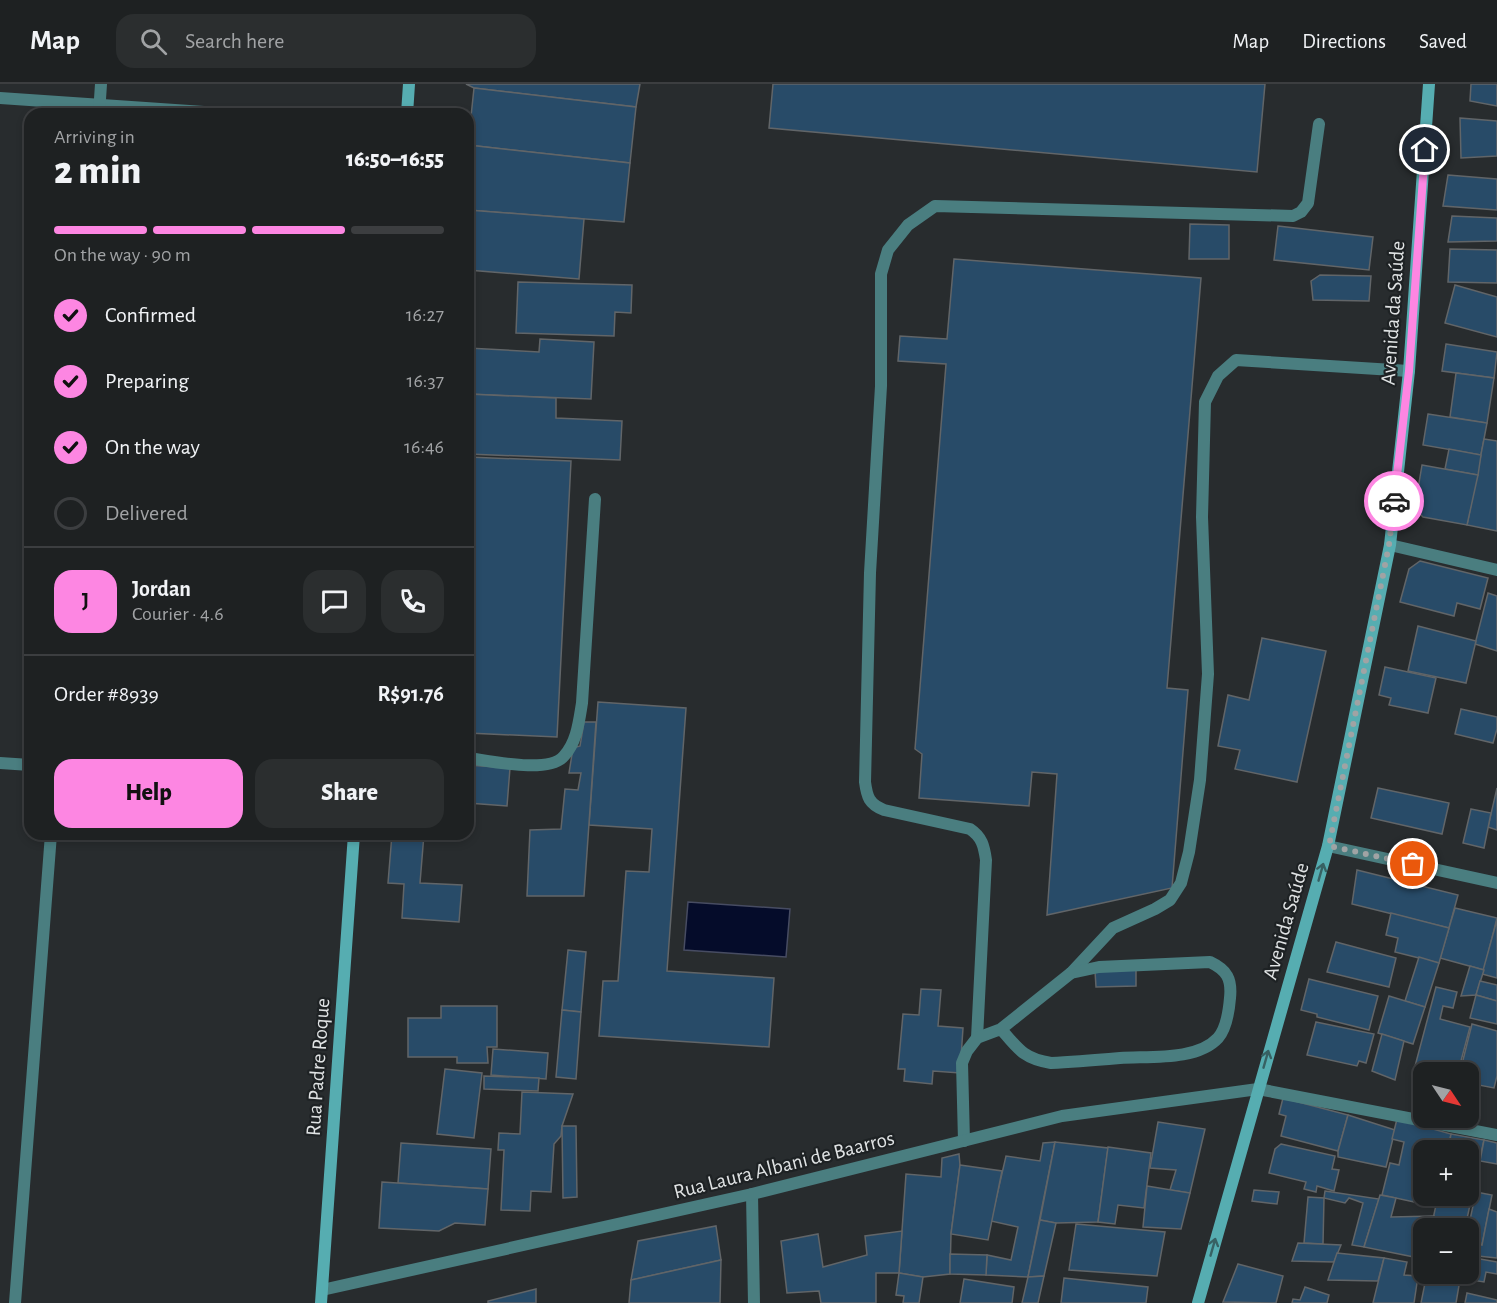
<!DOCTYPE html>
<html lang="en">
<head>
<meta charset="utf-8">
<style>
  body { margin:0; font-family:"Alegreya Sans",sans-serif; background:#2b2e2f; color:#f1f3f6; height:100vh; display:flex; flex-direction:column; font-size:22px; white-space:nowrap }
  * { box-sizing:border-box; margin:0 }
  p { font-size:20px; color:#a1a3a5 }
  .icon { flex:none; width:33px; height:33px; fill:none; stroke:currentColor; stroke-width:2; stroke-linecap:round; stroke-linejoin:round }
  .map { position:relative; flex:1; overflow:hidden }
  .drawer { position:absolute; left:24px; top:24px; width:450px; height:732px; display:flex; flex-direction:column; background:#1e2122; border-radius:18px; box-shadow:0 3px 9px #0003,0 0 0 2px #3c3e40 }
  .drawer>* { flex:none }
  .needle { width:39px; rotate:125deg }
  .fabs { position:absolute; left:1413px; top:978px; display:grid; gap:12px }
  .fabs a { display:grid; place-items:center; width:66px; height:66px; border-radius:12px; background:#1e2122; box-shadow:0 3px 9px #0003,0 0 0 2px #3c3e40; font-size:30px }
  .pin { position:absolute; display:grid; place-items:center; width:51px; height:51px; color:#fff; margin:-26px; border:3px solid #fff; border-radius:50%; box-shadow:0 2px 6px #0007 }
  .courier { position:absolute; display:grid; place-items:center; width:60px; height:60px; margin:-30px; border:4px solid #fd86e2; border-radius:50%; background:#fff; color:#222; box-shadow:0 2px 8px #0007 }
  .head em { font-style:normal; font-weight:800 }
  .head div { display:flex; flex-direction:column-reverse }
  .head { display:flex; align-items:center; justify-content:space-between; height:102px; padding:0 30px }
  h1 { font-size:39px; font-weight:800; line-height:45px }
  .bar { display:grid; grid-template-columns:repeat(4,1fr); gap:9px 6px; align-content:center; height:72px; padding:0 30px }
  .bar i { height:8px; border-radius:4px; background:#3c3e40 }
  .bar .current { background:#fd86e2 }
  .bar p { grid-column:span 4 }
  .line { display:flex; align-items:center; gap:15px; padding:0 30px; border-top:2px solid #3c3e40 }
  .line div { flex:1 }
  .round { display:grid; place-items:center; flex:none; width:63px; height:63px; border-radius:18px; background:#2b2e2f }
  ol { padding:0 30px; list-style:none }
  li { display:flex; align-items:center; gap:18px; height:66px }
  li p { margin-inline-start:auto }
  li .icon { padding:6px; border-radius:50%; background:#fd86e2; color:#111; stroke-width:4 }
  li:last-child { color:#a1a3a5 }
  li i { width:33px; height:33px; border:3px solid #3c3e40; border-radius:50% }
  .cta { display:flex; gap:12px; margin-top:auto; padding:12px 30px }
  .cta a { flex:1; height:69px; border-radius:18px; background:#fd86e2; color:#111; font-size:24px; font-weight:800; line-height:69px; text-align:center }
  .cta a+a { background:#2b2e2f; color:#f1f3f6 }
  header { display:flex; align-items:center; gap:36px; box-sizing:border-box; height:84px; padding:0 30px; background:#1e2122; border-bottom:2px solid #3c3e40 }
  header strong { font-size:28px }
  nav { display:flex; gap:33px; margin-inline-start:auto; font-size:21px }
  .search { width:420px; height:54px; background:#2b2e2f; display:flex; align-items:center; gap:15px; box-sizing:border-box; padding:0 21px; border-radius:18px; color:#a1a3a5; font-size:22px }
  .map>svg:first-child { display:block }
</style>
</head>
<body>
<header>
<strong>Map</strong>
<div class="search"><svg class="icon" aria-label="search" viewBox="0 0 24 24"><circle cx="10" cy="10" r="6"/><path d="M15 15l6 6"/></svg>Search here</div>
<nav><a>Map</a><a>Directions</a><a>Saved</a></nav>
</header>
<div class="map">
<svg width="1497" height="1219" viewBox="0 0 1497 1219">
  <rect width="100%" height="100%" fill="#282c2e"/>
  <polygon fill="#050c2a" stroke="#474c62" stroke-width="1.5" points="688,818 790,825 786,873 684,866"/>
  <g fill="#284b68" stroke="#616568" stroke-width="1.5">
    <polygon points="466,0 640,0 636,23 474,4"/>
    <polygon points="773,0 1265,0 1257,88 769,44"/>
    <polygon points="1471,0 1497,0 1497,22 1470,17"/>
    <polygon points="474,4 636,23 630,79 468,61"/>
    <polygon points="1460,34 1497,37 1497,72 1461,74"/>
    <polygon points="468,61 630,79 624,138 468,126"/>
    <polygon points="1448,91 1497,95 1497,126 1443,122"/>
    <polygon points="468,126 584,135 579,195 468,186"/>
    <polygon points="1452,132 1497,134 1497,157 1448,158"/>
    <polygon points="1190,140 1229,141 1229,175 1189,175"/>
    <polygon points="1278,142 1373,153 1369,186 1274,176"/>
    <polygon points="1450,165 1497,166 1497,199 1448,198"/>
    <polygon points="954,175 1201,194 1167,604 1188,606 1172,804 1047,831 1057,690 1032,688 1029,722 919,714 922,670 915,665 946,280 898,277 900,252 947,255"/>
    <polygon points="1320,191 1371,192 1369,217 1313,216 1311,197"/>
    <polygon points="518,198 632,201 631,229 615,228 614,252 516,249"/>
    <polygon points="1455,201 1497,213 1497,253 1445,239"/>
    <polygon points="540,255 594,258 591,315 468,310 468,264 539,268"/>
    <polygon points="1446,260 1497,268 1494,294 1442,287"/>
    <polygon points="1456,289 1494,294 1487,339 1450,333"/>
    <polygon points="468,310 556,314 556,334 622,337 620,376 468,370"/>
    <polygon points="1428,330 1487,339 1481,371 1423,361"/>
    <polygon points="1484,355 1497,357 1497,447 1467,441"/>
    <polygon points="1449,365 1481,371 1478,391 1445,385"/>
    <polygon points="468,373 571,377 557,653 468,649"/>
    <polygon points="1422,381 1478,391 1467,441 1423,433 1419,429 1417,411"/>
    <polygon points="1420,477 1488,494 1480,525 1457,519 1454,532 1400,518 1409,485"/>
    <polygon points="1488,509 1497,512 1497,567 1475,560"/>
    <polygon points="1418,542 1476,557 1466,599 1408,587"/>
    <polygon points="1262,554 1326,567 1297,698 1235,685 1240,666 1218,662 1228,611 1249,616"/>
    <polygon points="1385,583 1436,594 1428,629 1389,621 1391,614 1379,611"/>
    <polygon points="598,618 686,624 667,887 774,894 769,963 599,952 603,897 618,897 626,787 649,788 652,745 589,741"/>
    <polygon points="1461,625 1497,633 1497,645 1493,659 1455,650"/>
    <polygon points="584,638 596,638 584,812 527,812 530,746 561,745 565,705 578,706 581,689 569,689 573,664 580,662"/>
    <polygon points="468,681 510,684 507,722 468,719"/>
    <polygon points="1378,704 1449,719 1442,750 1371,734"/>
    <polygon points="1497,704 1497,746 1488,743"/>
    <polygon points="1471,725 1491,729 1484,764 1463,759"/>
    <polygon points="392,750 424,750 420,799 462,801 459,838 402,834 404,800 388,799"/>
    <polygon points="1357,786 1458,811 1449,844 1352,820"/>
    <polygon points="1455,824 1497,834 1484,886 1440,874"/>
    <polygon points="1391,829 1449,844 1439,879 1395,868 1398,854 1386,851"/>
    <polygon points="1497,836 1497,894 1482,890"/>
    <polygon points="1336,858 1396,874 1389,903 1327,888"/>
    <polygon points="568,866 586,868 581,928 562,926"/>
    <polygon points="1419,873 1439,879 1425,923 1405,917"/>
    <polygon points="1470,882 1484,886 1476,911 1461,912"/>
    <polygon points="1136,886 1136,902 1096,903 1095,887"/>
    <polygon points="1309,895 1378,912 1369,946 1317,933 1317,930 1301,926"/>
    <polygon points="1480,897 1497,901 1497,917 1476,911"/>
    <polygon points="1436,903 1457,908 1453,924 1443,922 1440,935 1470,943 1458,988 1439,986 1438,988 1424,989 1414,986"/>
    <polygon points="921,905 941,906 938,942 963,944 960,989 933,987 932,1000 904,997 905,985 898,985 903,930 919,931"/>
    <polygon points="1476,911 1497,917 1497,940 1470,934"/>
    <polygon points="1389,912 1425,923 1413,960 1378,949"/>
    <polygon points="441,922 497,922 497,963 487,963 488,979 457,979 457,973 408,973 408,934 441,934"/>
    <polygon points="562,926 581,928 576,995 556,993"/>
    <polygon points="1316,938 1374,950 1366,979 1359,977 1357,982 1307,971"/>
    <polygon points="1472,940 1497,947 1497,992 1494,1004 1468,999 1468,988 1466,988 1467,986 1461,984"/>
    <polygon points="1382,950 1404,957 1395,996 1372,987"/>
    <polygon points="493,965 548,969 546,995 491,991"/>
    <polygon points="445,985 482,989 474,1054 437,1050"/>
    <polygon points="484,992 539,994 538,1007 484,1005"/>
    <polygon points="522,1008 573,1010 562,1042 561,1052 554,1060 551,1108 531,1107 530,1127 501,1126 504,1066 498,1066 499,1049 520,1050"/>
    <polygon points="1283,1014 1348,1031 1338,1067 1281,1052 1286,1032 1279,1030"/>
    <polygon points="1348,1031 1395,1046 1386,1083 1338,1073 1338,1067"/>
    <polygon points="1397,1035 1451,1050 1448,1066 1424,1066 1424,1112 1426,1112 1424,1118 1413,1115 1414,1118 1382,1111 1390,1079 1399,1081 1404,1058 1392,1055"/>
    <polygon points="1158,1038 1205,1045 1190,1109 1170,1106 1176,1086 1150,1084"/>
    <polygon points="562,1042 576,1042 577,1113 563,1114"/>
    <polygon points="1451,1050 1484,1056 1465,1144 1431,1144 1438,1112 1468,1112 1468,1066 1448,1066"/>
    <polygon points="1484,1056 1497,1059 1497,1080 1480,1077"/>
    <polygon points="1055,1058 1028,1193 986,1191 987,1171 1011,1176 1018,1143 991,1137 1006,1072 1040,1077 1043,1059"/>
    <polygon points="1055,1058 1108,1064 1098,1138 1056,1139 1040,1136"/>
    <polygon points="401,1059 491,1065 488,1105 398,1099"/>
    <polygon points="1281,1060 1335,1072 1332,1085 1339,1086 1334,1107 1317,1102 1316,1108 1304,1105 1306,1098 1269,1089 1275,1065"/>
    <polygon points="1108,1063 1151,1069 1144,1124 1118,1121 1115,1140 1098,1138"/>
    <polygon points="959,1070 960,1081 951,1150 950,1190 923,1193 899,1189 906,1090 941,1093 942,1074"/>
    <polygon points="960,1081 1002,1087 988,1156 951,1150"/>
    <polygon points="382,1098 488,1105 485,1141 455,1139 439,1147 379,1144"/>
    <polygon points="1147,1102 1190,1109 1181,1145 1143,1143"/>
    <polygon points="1254,1106 1279,1108 1277,1120 1252,1117"/>
    <polygon points="1325,1107 1379,1115 1364,1163 1352,1161 1363,1119 1349,1114 1345,1119 1324,1114"/>
    <polygon points="1476,1108 1492,1111 1482,1161 1468,1158 1468,1145"/>
    <polygon points="1380,1111 1396,1114 1391,1133 1434,1132 1431,1144 1424,1144 1424,1175 1364,1163"/>
    <polygon points="1308,1113 1324,1114 1323,1160 1304,1159"/>
    <polygon points="1489,1125 1497,1128 1497,1174 1468,1171 1468,1158 1482,1161"/>
    <polygon points="1040,1136 1056,1139 1044,1192 1028,1193"/>
    <polygon points="1076,1140 1165,1148 1157,1192 1069,1186"/>
    <polygon points="716,1142 721,1176 631,1196 638,1157"/>
    <polygon points="902,1147 899,1189 876,1189 876,1219 821,1219 819,1207 787,1209 781,1157 818,1150 823,1183 867,1171 865,1152"/>
    <polygon points="1298,1159 1341,1161 1334,1178 1292,1177"/>
    <polygon points="1337,1169 1384,1174 1378,1197 1328,1196"/>
    <polygon points="950,1170 987,1171 986,1191 950,1190"/>
    <polygon points="1469,1173 1497,1178 1497,1190 1486,1188 1484,1198 1465,1195 1466,1190 1468,1190"/>
    <polygon points="1384,1174 1407,1178 1404,1191 1418,1192 1414,1219 1373,1219"/>
    <polygon points="721,1176 720,1219 629,1219 631,1196"/>
    <polygon points="1238,1180 1283,1192 1276,1219 1223,1218"/>
    <polygon points="899,1189 923,1193 919,1219 903,1219 904,1212 896,1211"/>
    <polygon points="1433,1190 1461,1190 1456,1219 1421,1219 1426,1194 1432,1195"/>
    <polygon points="1044,1192 1038,1219 1022,1219 1028,1193"/>
    <polygon points="1064,1194 1148,1203 1146,1219 1061,1219"/>
    <polygon points="964,1195 1014,1203 1012,1219 960,1219"/>
    <polygon points="1305,1203 1329,1211 1327,1219 1292,1219 1293,1215 1300,1216"/>
    <polygon points="536,1205 536,1219 488,1219 488,1217"/>
    <polygon points="1467,1209 1497,1216 1497,1219 1465,1219"/>
  </g>
  <g fill="none" stroke-linecap="round" stroke-linejoin="round">
    <g stroke="#4a7e80" stroke-width="12">
      <path d="M468,674C491,677 549,690 564,672C577,658 579,637 582,619L595,415"/>
      <polyline points="1071,889 1113,844 1155,825 1170,816 1181,799 1189,768 1200,696 1208,590 1202,433 1205,318 1218,292 1236,276 1409,287"/>
      <path d="M977,954L986,776C984,762 982,753 970,745L884,726C869,720 867,713 865,698L870,489L881,302V190L888,166L908,141L935,122L1293,132L1301,128L1308,119L1319,40"/>
      <path d="M964,1057L962,979L967,967L977,954L1001,945L1071,889L1099,883L1210,878C1227,886 1232,895 1230,914C1229,926 1226,945 1218,954C1197,977 1149,972 1120,974C1097,976 1074,978 1051,979C1024,975 1018,965 1001,945"/>
    </g>
    <g stroke="#4a7e80" stroke-width="12">
      <polyline points="0,14 233,30"/>
      <polyline points="99,30 101,0"/>
      <polyline points="1390,461 1497,486"/>
      <polyline points="0,679 30,681"/>
      <polyline points="1328,762 1497,799"/>
      <polyline points="752,1110 754,1219"/>
      <polyline points="322,1206 752,1110 1062,1032 1258,1005 1497,1051"/>
      <polyline points="15,1219 51,750"/>
    </g>
    <g stroke="#56adb1" stroke-width="12">
      <polyline points="407,30 409,0"/>
      <polyline points="321,1219 354,750"/>
      <polyline points="1198,1219 1328,762 1390,461 1409,287 1429,0"/>
    </g>
  </g>
  <defs><path id="oneway-shaft" d="M-6 0H5M1.5-3L5.5 0L1.5 3" fill="none" stroke-width="1.6" stroke-linecap="round" stroke-linejoin="round" transform="scale(1.5)"/></defs>
  <g stroke="#376163">
    <use href="#oneway-shaft" transform="translate(1321 788) rotate(-74)"/>
    <use href="#oneway-shaft" transform="translate(1266 975) rotate(-74)"/>
    <use href="#oneway-shaft" transform="translate(1213 1163) rotate(-74)"/>
  </g>
  <g fill="none" stroke-linecap="round" stroke-linejoin="round">
    <polyline stroke="#a0a3a4" stroke-width="6" stroke-dasharray="0 10.8" points="1394,417 1389,461 1329,762 1413,780"/>
    <polyline stroke="#fd86e2" stroke-width="8" points="1394,417 1409,287 1425,66"/>
  </g>
  <g text-anchor="middle" dominant-baseline="central" stroke-width="4.5" stroke-linejoin="round" paint-order="stroke">
    <g font-size="21" fill="#e0e3e4" stroke="#1e2224">
      <text transform="translate(1393 229) rotate(-86)">Avenida da Saúde</text>
      <text transform="translate(1286 837) rotate(-74)">Avenida Saúde</text>
      <text transform="translate(318 983) rotate(-86)">Rua Padre Roque</text>
      <text transform="translate(784 1081) rotate(-14)">Rua Laura Albani de Baarros</text>
    </g>
  </g>
</svg>
<div class="fabs">
<a><svg class="needle" viewBox="-14 -14 28 28"><path d="M0-13l5 13h-10z" fill="#e53935"/><path d="M0 13l5-13h-10z" fill="#a1a3a5"/></svg></a>
<a>+</a>
<a>−</a>
</div>
<div class="pin" style="left:1413px;top:780px;background:#ea580c"><svg class="icon" aria-label="bag" viewBox="0 0 24 24"><path d="M5 8h14l-1 12H6zM9 8a3 3 0 0 1 6 0"/></svg></div>
<div class="pin" style="left:1425px;top:66px;background:#1f2937"><svg class="icon" aria-label="home" viewBox="0 0 24 24"><path d="M3 11l9-7 9 7M6 9v11h12V9"/></svg></div>
<div class="courier" style="left:1394px;top:417px"><svg class="icon" aria-label="car" viewBox="0 0 24 24"><path d="M5 17H2v-5l4-1 3-4h7l3 4 3 1v5h-3M9 17h6M6 11h13"/><circle cx="7" cy="17" r="2"/><circle cx="17" cy="17" r="2"/></svg></div>
<section class="drawer">
<div class="head"><div><h1>2 min</h1><p>Arriving in</p></div><em>16:50–16:55</em></div>
<div class="bar"><i class="current"></i><i class="current"></i><i class="current"></i><i></i><p>On the way · 90 m</p></div>
<ol>
<li><svg class="icon" aria-label="check" viewBox="0 0 24 24"><path d="M5 12l5 5 9-10"/></svg>Confirmed<p>16:27</p></li>
<li><svg class="icon" aria-label="check" viewBox="0 0 24 24"><path d="M5 12l5 5 9-10"/></svg>Preparing<p>16:37</p></li>
<li><svg class="icon" aria-label="check" viewBox="0 0 24 24"><path d="M5 12l5 5 9-10"/></svg>On the way<p>16:46</p></li>
<li><i></i>Delivered</li>
</ol>
<div class="line" style="height:108px"><b class="round" style="background:#fd86e2;color:#111">J</b><div><b>Jordan</b><p>Courier · 4.6</p></div><a class="round"><svg class="icon" aria-label="chat" viewBox="0 0 24 24"><path d="M4 5h16v11H9l-5 4z"/></svg></a><a class="round"><svg class="icon" aria-label="phone" viewBox="0 0 24 24"><path d="M5 4h4l2 5-3 2q2 4 5 5l2-3 5 2v4C11 20 4 13 5 4z"/></svg></a></div>
<div class="line" style="height:78px"><div>Order #8939</div><b>R$91.76</b></div>
<div class="cta"><a>Help</a><a>Share</a></div>
</section>
</div>
</body>
</html>
